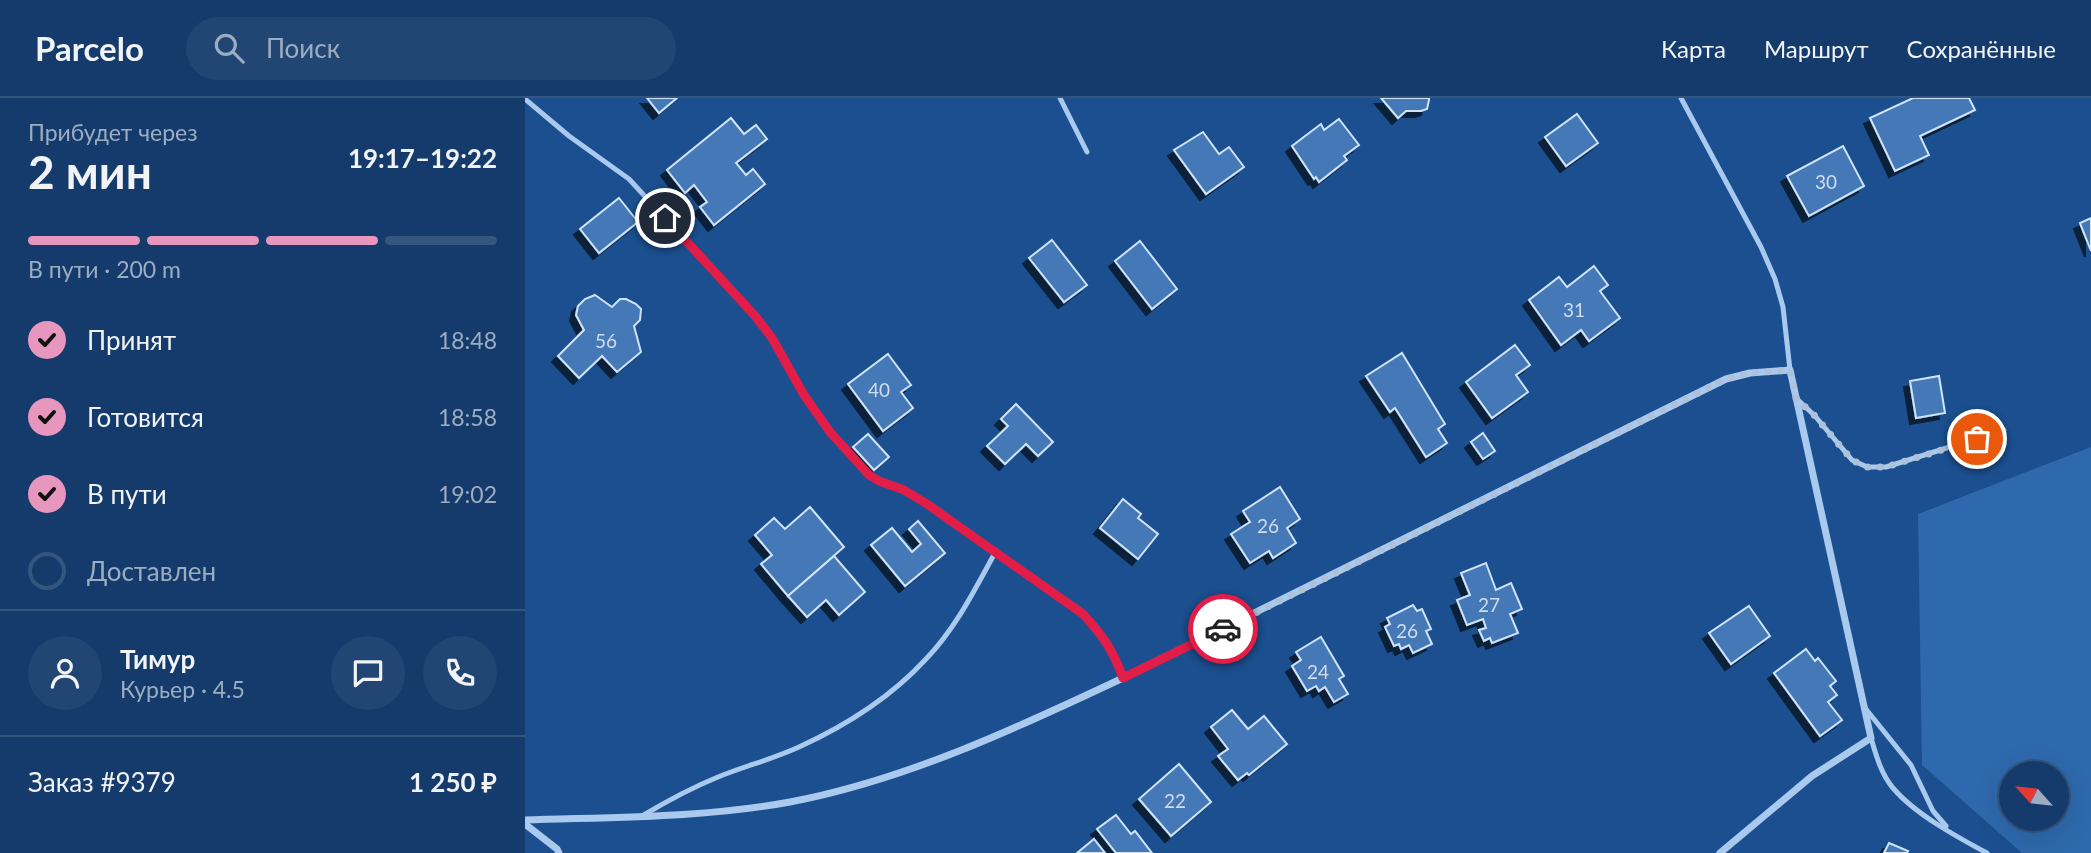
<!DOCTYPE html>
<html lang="ru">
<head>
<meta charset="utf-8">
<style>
  body { margin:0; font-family:Lato,sans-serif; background:#214673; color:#f1f3f6; height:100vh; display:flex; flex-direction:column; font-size:26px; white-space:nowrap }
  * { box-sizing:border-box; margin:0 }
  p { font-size:23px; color:#9dadc1 }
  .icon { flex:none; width:38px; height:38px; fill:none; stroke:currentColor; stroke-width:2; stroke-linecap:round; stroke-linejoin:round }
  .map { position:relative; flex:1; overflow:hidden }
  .panel { display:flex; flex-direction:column; background:#143b6b; width:525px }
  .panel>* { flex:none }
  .needle { width:46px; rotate:297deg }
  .fabs { position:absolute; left:1474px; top:663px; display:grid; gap:14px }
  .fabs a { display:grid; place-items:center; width:70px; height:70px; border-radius:50%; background:#143b6b; box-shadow:0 7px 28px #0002,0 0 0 2px #33557e; font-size:35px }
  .pin { position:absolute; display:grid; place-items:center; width:60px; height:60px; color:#fff; margin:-30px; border:4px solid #fff; border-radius:50%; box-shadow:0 2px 7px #0007 }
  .courier { position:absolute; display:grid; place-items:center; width:70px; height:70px; margin:-35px; border:5px solid #e11d48; border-radius:50%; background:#fff; color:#222; box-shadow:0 2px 9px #0007 }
  .overview em { font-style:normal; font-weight:700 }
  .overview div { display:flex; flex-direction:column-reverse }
  .overview { display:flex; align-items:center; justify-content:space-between; height:119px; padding:0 28px }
  h1 { font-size:46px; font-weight:700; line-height:52px }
  .bar { display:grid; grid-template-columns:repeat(4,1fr); gap:10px 7px; align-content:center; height:84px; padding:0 28px }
  .bar i { height:9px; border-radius:5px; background:#33557e }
  .bar .current { background:#e797bd }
  .bar p { grid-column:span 4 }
  .line { display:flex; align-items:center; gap:18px; padding:0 28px; border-top:2px solid #33557e }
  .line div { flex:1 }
  .round { display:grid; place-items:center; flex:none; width:74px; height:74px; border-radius:37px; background:#214673 }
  ol { padding:0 28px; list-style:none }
  li { display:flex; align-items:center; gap:21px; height:77px }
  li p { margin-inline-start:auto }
  li .icon { padding:7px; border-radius:50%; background:#e797bd; color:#111; stroke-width:4 }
  li:last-child { color:#9dadc1 }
  li i { width:38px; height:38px; border:4px solid #33557e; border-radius:50% }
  header { display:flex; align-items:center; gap:42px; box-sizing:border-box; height:98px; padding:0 35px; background:#143b6b; border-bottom:2px solid #33557e }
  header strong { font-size:33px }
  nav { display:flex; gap:38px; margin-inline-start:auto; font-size:24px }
  .search { width:490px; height:63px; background:#214673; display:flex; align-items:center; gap:18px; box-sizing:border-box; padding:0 24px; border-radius:38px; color:#9dadc1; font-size:26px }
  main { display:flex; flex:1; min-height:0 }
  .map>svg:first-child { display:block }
</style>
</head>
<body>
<header>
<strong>Parcelo</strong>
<div class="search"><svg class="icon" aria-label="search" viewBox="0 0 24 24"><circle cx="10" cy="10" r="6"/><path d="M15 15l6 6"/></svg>Поиск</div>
<nav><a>Карта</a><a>Маршрут</a><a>Сохранённые</a></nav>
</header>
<main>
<section class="panel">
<div class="overview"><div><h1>2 мин</h1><p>Прибудет через</p></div><em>19:17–19:22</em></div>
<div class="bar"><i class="current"></i><i class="current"></i><i class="current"></i><i></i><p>В пути · 200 m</p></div>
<ol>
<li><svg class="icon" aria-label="check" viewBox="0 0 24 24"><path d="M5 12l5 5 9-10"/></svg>Принят<p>18:48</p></li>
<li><svg class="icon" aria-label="check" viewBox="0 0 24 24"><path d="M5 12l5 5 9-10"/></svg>Готовится<p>18:58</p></li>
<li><svg class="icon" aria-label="check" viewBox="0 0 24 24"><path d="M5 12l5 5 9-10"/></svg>В пути<p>19:02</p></li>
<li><i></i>Доставлен</li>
</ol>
<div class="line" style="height:126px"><a class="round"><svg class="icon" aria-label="person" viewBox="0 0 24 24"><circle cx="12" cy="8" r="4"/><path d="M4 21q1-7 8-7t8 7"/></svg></a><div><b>Тимур</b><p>Курьер · 4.5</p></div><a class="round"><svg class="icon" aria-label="chat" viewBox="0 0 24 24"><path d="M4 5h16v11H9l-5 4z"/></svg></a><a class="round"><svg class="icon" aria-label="phone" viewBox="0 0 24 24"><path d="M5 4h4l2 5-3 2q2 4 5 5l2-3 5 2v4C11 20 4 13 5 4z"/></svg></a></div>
<div class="line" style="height:91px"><div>Заказ #9379</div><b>1 250 ₽</b></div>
</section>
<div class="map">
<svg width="1566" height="755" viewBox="0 0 1566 755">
  <defs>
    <filter id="shadow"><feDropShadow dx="-6" dy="6" stdDeviation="0" flood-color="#0009"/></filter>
  </defs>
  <rect width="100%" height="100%" fill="#1b4f8f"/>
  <path fill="#2e69ad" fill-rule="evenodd" d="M1566,349V755H1497L1397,667L1393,416ZM1486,676H1531V721H1486Z"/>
  <g fill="#4478b7" stroke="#cfe3fa" stroke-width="2" filter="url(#shadow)">
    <polygon points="122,0 152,0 134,15"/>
    <polygon points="856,0 904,0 904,2 902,11 896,13 881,13 873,20"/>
    <polygon points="1388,0 1444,0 1450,12 1395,38 1404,57 1370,73 1345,20"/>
    <polygon points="1052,16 1073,45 1041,68 1020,39"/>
    <polygon points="206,20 219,36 231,27 242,41 211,65 221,77 228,71 240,86 189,127 175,109 182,104 169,87 160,95 142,72"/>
    <polygon points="814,21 834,47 819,58 822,62 794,84 791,79 789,81 767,48 796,26 799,32"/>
    <polygon points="678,34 694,56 704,49 719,69 681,96 649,52"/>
    <polygon points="1318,48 1339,88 1284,118 1262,78"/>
    <polygon points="94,100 113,124 74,155 55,131"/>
    <polygon points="1566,120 1566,153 1555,125"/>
    <polygon points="527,142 562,187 539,204 504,160"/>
    <polygon points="615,143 652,191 627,211 590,163"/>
    <polygon points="1069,168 1083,187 1075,193 1095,220 1064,243 1056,232 1036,247 1004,202 1034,179 1042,189"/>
    <polygon points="70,197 87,209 95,201 101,201 111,206 116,211 115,222 109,228 116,254 92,274 77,258 54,280 33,258 59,232 51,217 53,208 60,201"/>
    <polygon points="990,247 1005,267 991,277 1003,294 967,320 941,284"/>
    <polygon points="877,255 920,326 913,331 922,345 901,359 870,310 865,314 841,278"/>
    <polygon points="363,256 386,287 376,294 388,310 358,333 323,286"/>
    <polygon points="1414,278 1420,315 1391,320 1385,283"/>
    <polygon points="491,306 528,344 513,358 501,346 480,366 462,348 483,328 476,321"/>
    <polygon points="958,335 970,353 958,361 946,344"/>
    <polygon points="343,336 364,359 349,372 328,349"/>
    <polygon points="755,389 775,421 762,430 771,445 748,460 744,453 725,465 706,436 725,424 718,413"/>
    <polygon points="598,401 616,416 613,420 633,436 613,461 575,430"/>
    <polygon points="285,409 319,449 263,498 236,466 247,457 230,437 249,420 260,431"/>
    <polygon points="393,423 420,455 380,488 346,447 367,430 387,454 396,446 384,431"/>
    <polygon points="309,458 340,494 314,517 301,502 282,519 263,498"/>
    <polygon points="961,465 971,492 986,485 997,511 985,516 993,535 967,545 965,540 959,543 954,532 961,530 958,521 942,527 932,502 945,497 936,475"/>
    <polygon points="888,507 892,513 897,511 906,531 901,533 907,546 888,555 884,547 876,551 874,546 869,548 860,529 865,526 862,520"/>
    <polygon points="1224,508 1245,538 1206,566 1184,535"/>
    <polygon points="796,539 819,578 814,581 823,596 809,604 800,589 794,593 791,588 782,593 767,568 776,562 771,554"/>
    <polygon points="1281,551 1290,563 1293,560 1311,583 1305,588 1312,597 1303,604 1317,622 1295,638 1249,575"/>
    <polygon points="707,612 723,631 739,618 762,646 724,677 722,675 713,682 693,658 703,651 686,629"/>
    <polygon points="654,666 686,704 646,738 614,701"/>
    <polygon points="591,717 606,736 610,733 627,755 591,755 572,731"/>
    <polygon points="569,741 580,755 552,755"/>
    <polygon points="1364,745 1383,753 1382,755 1359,755"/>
  </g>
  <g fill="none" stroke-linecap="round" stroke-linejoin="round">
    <g stroke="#a9c9ee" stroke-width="5">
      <polyline points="535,0 562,54"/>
      <polyline points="1156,0 1236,149 1250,181 1258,209 1265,272"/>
      <path d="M0,1L44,38L104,81L231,219L247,240L279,297L305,334L344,377L354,383L379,392L402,406L558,516C578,538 588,552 598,580"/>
      <polyline points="1271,300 1290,318 1327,362 1342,369 1361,369 1479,332"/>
      <polyline points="1340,610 1386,667 1408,713 1421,728"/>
      <path d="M1346,640C1351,657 1356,676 1368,690C1390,716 1432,739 1462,755"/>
      <path d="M117,718C142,703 166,690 193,679C220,668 248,661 274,649C320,628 366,599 401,561C431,530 450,491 471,453"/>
    </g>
    <g stroke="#a9c9ee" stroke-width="7">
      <path d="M0,722C88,719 178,720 265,704C381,682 492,630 598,580L1201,281L1225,275L1265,272L1346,640L1287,678L1195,755"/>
      <polyline points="0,726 32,751 34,755"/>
    </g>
  </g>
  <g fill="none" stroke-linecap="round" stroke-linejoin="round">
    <polyline stroke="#afc1d8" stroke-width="7" stroke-dasharray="0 12.6" points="698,531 1201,281 1225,275 1265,272 1271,300 1290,318 1327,362 1342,369 1361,369 1452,341"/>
    <path stroke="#e11d48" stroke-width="9" d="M140,120L231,219L247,240L279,297L305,334L344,377L354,383L379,392L402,406L558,516C578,538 588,552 598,580L698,531"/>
  </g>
  <g text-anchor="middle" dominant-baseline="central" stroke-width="6" stroke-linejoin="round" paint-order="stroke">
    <g font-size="19" fill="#d0dded">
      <text x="1301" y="83">30</text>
      <text x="1049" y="211">31</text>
      <text x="81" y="242">56</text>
      <text x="354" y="291">40</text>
      <text x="743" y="427">26</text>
      <text x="964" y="506">27</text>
      <text x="882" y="532">26</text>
      <text x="793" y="573">24</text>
      <text x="650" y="702">22</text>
    </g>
  </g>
</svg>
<div class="fabs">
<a><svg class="needle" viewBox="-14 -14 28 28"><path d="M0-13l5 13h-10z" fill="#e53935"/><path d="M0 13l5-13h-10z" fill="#9dadc1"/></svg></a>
</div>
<div class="pin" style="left:1452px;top:341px;background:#ea580c"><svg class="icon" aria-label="bag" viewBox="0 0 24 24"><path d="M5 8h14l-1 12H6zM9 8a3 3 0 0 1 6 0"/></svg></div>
<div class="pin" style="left:140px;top:120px;background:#1f2937"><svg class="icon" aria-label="home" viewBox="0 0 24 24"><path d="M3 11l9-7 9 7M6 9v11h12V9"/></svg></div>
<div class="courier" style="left:698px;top:531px"><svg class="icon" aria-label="car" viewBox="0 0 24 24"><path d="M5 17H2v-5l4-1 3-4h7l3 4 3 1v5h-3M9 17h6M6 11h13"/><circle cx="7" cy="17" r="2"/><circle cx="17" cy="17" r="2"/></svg></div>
</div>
</main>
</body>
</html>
